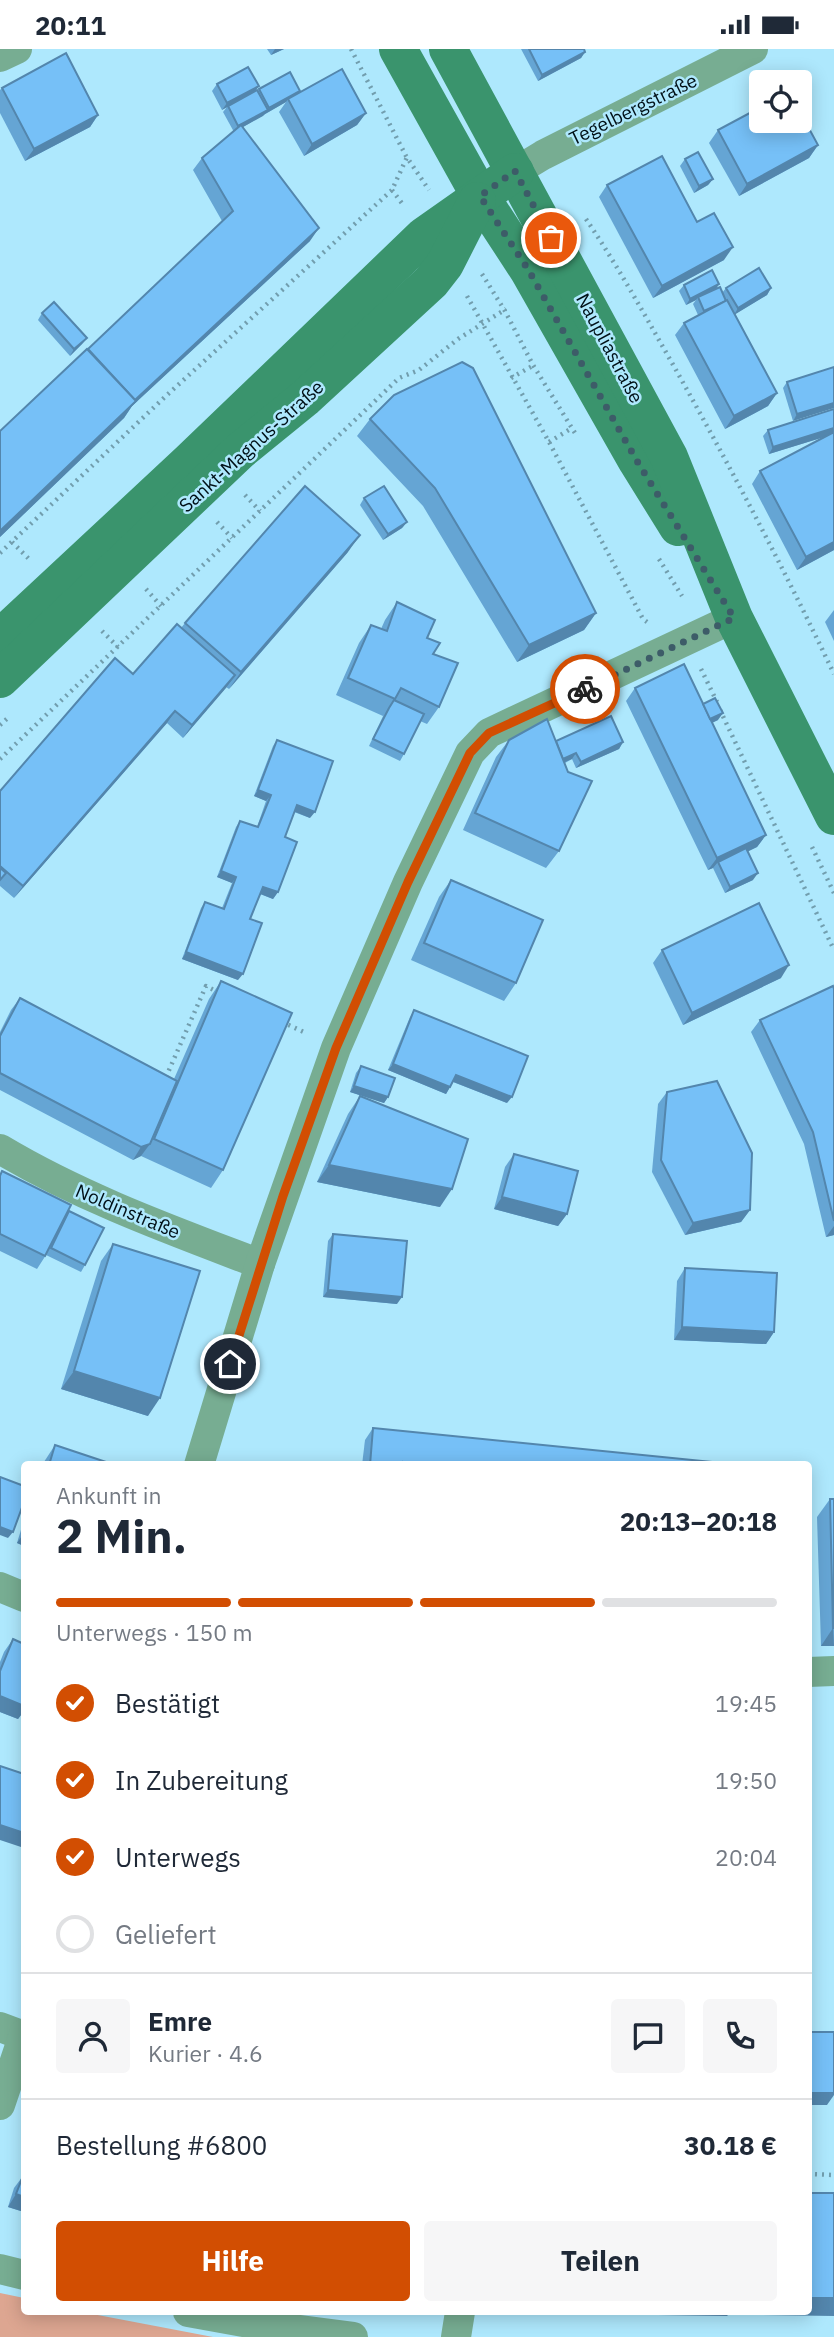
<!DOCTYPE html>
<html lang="de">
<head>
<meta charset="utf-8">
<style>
  body { margin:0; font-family:"IBM Plex Sans",sans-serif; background:#f6f6f7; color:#1f2937; height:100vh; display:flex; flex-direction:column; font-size:26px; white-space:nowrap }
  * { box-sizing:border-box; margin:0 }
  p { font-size:23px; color:#747a83 }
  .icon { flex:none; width:38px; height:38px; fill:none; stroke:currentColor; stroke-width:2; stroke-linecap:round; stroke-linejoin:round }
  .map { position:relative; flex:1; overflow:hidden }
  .side { position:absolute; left:21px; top:1412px; width:791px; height:854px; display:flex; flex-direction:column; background:#fff; border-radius:7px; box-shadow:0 4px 18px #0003 }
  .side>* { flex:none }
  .buttons { position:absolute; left:749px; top:21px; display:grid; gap:14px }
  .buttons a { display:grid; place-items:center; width:63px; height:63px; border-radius:7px; background:#fff; box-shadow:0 4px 18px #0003; font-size:35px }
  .pin { position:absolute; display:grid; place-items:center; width:60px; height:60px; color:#fff; margin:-30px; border:4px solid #fff; border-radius:50%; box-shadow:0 2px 7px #0007 }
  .courier { position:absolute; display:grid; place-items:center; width:70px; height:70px; margin:-35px; border:5px solid #d24e02; border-radius:50%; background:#fff; color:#222; box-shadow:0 2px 9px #0007 }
  .head em { font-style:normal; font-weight:700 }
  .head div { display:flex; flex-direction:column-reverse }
  .head { display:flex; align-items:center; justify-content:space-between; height:119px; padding:0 35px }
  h1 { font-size:46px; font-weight:700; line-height:52px }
  .bar { display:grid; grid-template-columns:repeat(4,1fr); gap:10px 7px; align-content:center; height:84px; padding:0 35px }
  .bar i { height:9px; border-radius:5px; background:#e0e1e3 }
  .bar .on { background:#d24e02 }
  .bar p { grid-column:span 4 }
  .line { display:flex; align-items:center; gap:18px; padding:0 35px; border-top:2px solid #e0e1e3 }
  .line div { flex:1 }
  .round { display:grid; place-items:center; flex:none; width:74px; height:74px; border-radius:7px; background:#f6f6f7 }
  ol { padding:0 35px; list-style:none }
  li { display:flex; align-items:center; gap:21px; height:77px }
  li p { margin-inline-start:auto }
  li .icon { padding:7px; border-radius:50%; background:#d24e02; color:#fff; stroke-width:4 }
  li:last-child { color:#747a83 }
  li i { width:38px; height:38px; border:4px solid #e0e1e3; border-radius:50% }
  .primary-button { display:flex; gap:14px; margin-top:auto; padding:14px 35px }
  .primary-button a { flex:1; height:80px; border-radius:7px; background:#d24e02; color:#fff; font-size:28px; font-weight:700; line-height:80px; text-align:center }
  .primary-button a+a { background:#f6f6f7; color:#1f2937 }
  .status { display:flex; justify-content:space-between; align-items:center; height:49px; padding:0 35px; background:#fff; direction:ltr }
  .status svg { height:19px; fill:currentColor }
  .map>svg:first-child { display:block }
</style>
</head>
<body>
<div class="status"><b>20:11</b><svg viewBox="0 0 49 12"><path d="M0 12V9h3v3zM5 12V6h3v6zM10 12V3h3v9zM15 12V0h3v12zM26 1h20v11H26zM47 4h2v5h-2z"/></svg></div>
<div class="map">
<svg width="834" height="2288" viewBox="0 0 834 2288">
  <rect width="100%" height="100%" fill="#aee8fd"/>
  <polygon fill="#dda691" points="0,2244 24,2249 24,2263 82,2263 213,2288 0,2288"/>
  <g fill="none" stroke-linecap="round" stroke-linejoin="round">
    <g stroke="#729eae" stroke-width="4.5" stroke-dasharray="2 5" stroke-linecap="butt">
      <polyline points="351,0 406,107 429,141"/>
      <polyline points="392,141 404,157"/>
      <path d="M586,170C619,219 647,270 676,321C732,421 785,522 834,625"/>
      <polyline points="482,225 505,262 533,316 575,384"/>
      <polyline points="467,247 549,393 643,570 647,573"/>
      <polyline points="511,329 534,316"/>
      <polyline points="549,393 572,379"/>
      <polyline points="245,446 260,462"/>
      <polyline points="217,473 232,489"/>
      <polyline points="12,493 31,512"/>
      <polyline points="0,504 167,346 392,141 408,106"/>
      <polyline points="659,510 682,547"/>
      <polyline points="146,540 161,557"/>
      <polyline points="102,582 118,598"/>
      <polyline points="701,620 717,653"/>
      <polyline points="720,661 834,901"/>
      <polyline points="0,676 10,667"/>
      <polyline points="0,710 399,329 419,321 458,290 506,260"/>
      <polyline points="812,798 834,844"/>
      <polyline points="282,973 306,984"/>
      <polyline points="166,1028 206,937 220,944"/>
      <polyline points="808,2125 834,2126"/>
    </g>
    <g stroke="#77ad92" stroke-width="30">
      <polyline points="0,8 17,0"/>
      <polyline points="515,123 543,106 753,0"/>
      <path d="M0,1100C82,1149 171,1181 260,1215"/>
      <polyline points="199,1416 260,1215 336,999 408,833 470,704 489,684 734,569"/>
      <polyline points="0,1538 24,1548"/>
      <polyline points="808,1623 834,1622"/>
      <polyline points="0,1978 24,1987"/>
      <polyline points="0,2056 24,1985"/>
      <polyline points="0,2220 24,2226"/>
      <polyline points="188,2263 260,2276 353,2288"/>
      <polyline points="456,2288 460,2263"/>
    </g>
    <g stroke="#3a946d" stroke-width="38">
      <polyline points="398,0 480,147 529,222 637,412 678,478"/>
      <polyline points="448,0 669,408 734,569 834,767"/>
      <polyline points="0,589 189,413 424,187 515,123"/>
      <polyline points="0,630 240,402 305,349 431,233 445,215 477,152"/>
    </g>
  </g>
  <g fill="#65a5d4">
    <polygon points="267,0 284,0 271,6"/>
    <polygon points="521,0 584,0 585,3 581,9 538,32"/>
    <polygon points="217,35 259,37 255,42 257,43 259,40 297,45 366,64 357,76 304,107 279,63 286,53 243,78 310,192 132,357 124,369 0,488 0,382 88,300 222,172 193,121 202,109 234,83 223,63 227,58 222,61 212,42"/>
    <polygon points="2,39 98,66 90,78 25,112 0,64 0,41"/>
    <polygon points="718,81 818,96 809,109 739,147 709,94"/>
    <polygon points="685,110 713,130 708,136 694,144 680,117"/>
    <polygon points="607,136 697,173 724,211 653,249 599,148"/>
    <polygon points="684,236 716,239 722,244 726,239 771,239 767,246 735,265 777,344 768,357 725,380 675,286 684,274 698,266 693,255 696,251 686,256 679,242"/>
    <polygon points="42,264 87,289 82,295 70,307 38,271"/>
    <polygon points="834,318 793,372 783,339 787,333"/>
    <polygon points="834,360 834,501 797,521 752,435 760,422 827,387 769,405 763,387 768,381"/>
    <polygon points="370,370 596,564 584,581 517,613 423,457 357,387"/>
    <polygon points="364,449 407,473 402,479 383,491 360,456"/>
    <polygon points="348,503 229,640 226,638 183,689 167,674 14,849 0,837 0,742 133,625 181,579 185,574"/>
    <polygon points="397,553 427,589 433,605 439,658 427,675 420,672 404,705 400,712 369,697 384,665 383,667 336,646 359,594 371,576 381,580 385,571"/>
    <polygon points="834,561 834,592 825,573"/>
    <polygon points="635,639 703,655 718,671 712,674 766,786 757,798 747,803 753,831 725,844 713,819 708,821 626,652"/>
    <polygon points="277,691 310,769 294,763 285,788 278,843 273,850 260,845 250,870 238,931 182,910 201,859 205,853 222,859 232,834 217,828 236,778 240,772 257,778 266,752 254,747 273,697"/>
    <polygon points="509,691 623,693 619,700 576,719 572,710 565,714 559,802 546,819 463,781 496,708"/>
    <polygon points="451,831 516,934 504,952 411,911 439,848"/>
    <polygon points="662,901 781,929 683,976 653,914"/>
    <polygon points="221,932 223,1121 211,1139 141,1107 133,1111 0,1041 0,983 11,961 20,949 174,1030 209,950"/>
    <polygon points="834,940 834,1186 826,1188 804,1095 751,983 760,971"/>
    <polygon points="414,961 507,1054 453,1033 446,1045 388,1021 410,968"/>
    <polygon points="361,1017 388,1048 384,1054 350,1043 356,1024"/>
    <polygon points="667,1043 750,1161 741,1173 685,1186 652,1123 658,1055"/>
    <polygon points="360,1047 440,1158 317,1133 348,1065"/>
    <polygon points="514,1105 567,1165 558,1177 494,1160 505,1118"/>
    <polygon points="2,1122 65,1168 69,1162 85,1216 81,1223 46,1206 37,1220 0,1202 0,1125"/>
    <polygon points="333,1185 397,1255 323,1248 328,1192"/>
    <polygon points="113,1195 148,1367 61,1340 101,1212"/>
    <polygon points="685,1219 774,1283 766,1295 674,1291 677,1232"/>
    <polygon points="373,1379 742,1416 362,1416 365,1391"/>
    <polygon points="55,1396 115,1416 42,1416"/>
    <polygon points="830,1450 834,1450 834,1597 821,1597 817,1468"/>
    <polygon points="24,1471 24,1497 17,1494"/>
    <polygon points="13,1590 24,1595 24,1662 18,1670 0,1663 0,1613 4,1603"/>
    <polygon points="23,2127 24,2127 24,2163 8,2158 14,2139"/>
  </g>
  <g fill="#5386ad">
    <polygon points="275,0 284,0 271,6"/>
    <polygon points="585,3 581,9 538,32 542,26"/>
    <polygon points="259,37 254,43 222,61 227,54"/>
    <polygon points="300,42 295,48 288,50 286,53 265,65 263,67 234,83 238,77"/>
    <polygon points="366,64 357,76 304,107 312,95"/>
    <polygon points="98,66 90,78 25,112 34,100"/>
    <polygon points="818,96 809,109 739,147 747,135"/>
    <polygon points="713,130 708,136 694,144 699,137"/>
    <polygon points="319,179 310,192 132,357 124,369 0,488 0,482 130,355"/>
    <polygon points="733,198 724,211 653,249 662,237"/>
    <polygon points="719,235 715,242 698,248 696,251 686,256 690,250"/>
    <polygon points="771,239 767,246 734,266 738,259"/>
    <polygon points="87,289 82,295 70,307 74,300"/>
    <polygon points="777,344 768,357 725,380 734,367"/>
    <polygon points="834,354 834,359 793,372 797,365"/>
    <polygon points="834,379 834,385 769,405 773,398"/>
    <polygon points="407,473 402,479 383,491 388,485"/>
    <polygon points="360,486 348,503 229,640 241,623"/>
    <polygon points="834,493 834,501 797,521 806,508"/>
    <polygon points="596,564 584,581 517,613 529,596"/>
    <polygon points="235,626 226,639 183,689 192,676"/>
    <polygon points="175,662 167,674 14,849 23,837"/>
    <polygon points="723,664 718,671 705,677 710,670"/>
    <polygon points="623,693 619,700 576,719 581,713"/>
    <polygon points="576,704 572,710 558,716 563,710"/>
    <polygon points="258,741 271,746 266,752 254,747"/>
    <polygon points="297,756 315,763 310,769 293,762"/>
    <polygon points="766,786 757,798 719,816 718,813 713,819 708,821 717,809"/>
    <polygon points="221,822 236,828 232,834 217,828"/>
    <polygon points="758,824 753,831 725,844 730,838"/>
    <polygon points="263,838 278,843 273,850 258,844"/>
    <polygon points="186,903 243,925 238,931 182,910"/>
    <polygon points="789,916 781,929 683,976 692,964"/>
    <polygon points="393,1015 450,1038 446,1045 388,1021"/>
    <polygon points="456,1026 512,1048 507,1054 451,1032"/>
    <polygon points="354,1037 388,1048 384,1054 350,1043"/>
    <polygon points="150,1095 141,1107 133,1111 141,1098"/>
    <polygon points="329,1116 452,1140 440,1158 317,1133"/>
    <polygon points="502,1148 567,1165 558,1177 494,1160"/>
    <polygon points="750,1161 741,1173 685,1186 693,1174"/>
    <polygon points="834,1177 834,1186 826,1188"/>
    <polygon points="328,1241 402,1248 397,1255 323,1248"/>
    <polygon points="682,1278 774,1283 766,1295 674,1291"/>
    <polygon points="74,1322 160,1349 148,1367 61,1340"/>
    <polygon points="403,1413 421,1415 401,1416"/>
    <polygon points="0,1478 13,1483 8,1489 0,1486"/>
    <polygon points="24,1484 24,1497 17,1494"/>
    <polygon points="833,1579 834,1597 821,1597"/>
    <polygon points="0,1647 24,1657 24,1662 18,1670 0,1663"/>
    <polygon points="0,1776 24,1784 24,1799 0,1791"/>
    <polygon points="808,2044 834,2044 834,2046 827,2056 808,2056"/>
    <polygon points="16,2145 24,2148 24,2163 8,2158"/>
    <polygon points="808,2249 834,2249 834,2267 763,2266 765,2263 808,2263"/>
    <polygon points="660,2263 731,2263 727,2267 658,2266"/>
  </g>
  <g fill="#76c0f7" stroke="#5386ad" stroke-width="2">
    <polygon points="529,0 584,0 585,3 542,26"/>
    <polygon points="66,4 98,66 34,100 2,39"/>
    <polygon points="248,18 259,37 227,54 217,35"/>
    <polygon points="342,20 366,64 312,95 288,50"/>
    <polygon points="290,23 300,42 269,59 259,40"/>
    <polygon points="257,41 268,61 238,77 228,57"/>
    <polygon points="761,58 761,72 800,72 800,63 818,96 747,135 718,81"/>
    <polygon points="241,76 319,179 135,351 88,300 233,162 202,109"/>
    <polygon points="698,103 713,130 699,137 685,110"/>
    <polygon points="662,107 697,173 714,164 733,198 662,237 607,136"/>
    <polygon points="759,219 771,239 738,259 726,239"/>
    <polygon points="712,221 719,235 690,250 684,236"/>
    <polygon points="720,238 726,252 704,262 698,248"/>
    <polygon points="727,251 777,344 734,367 684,274"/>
    <polygon points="54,253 87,289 74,300 42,264"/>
    <polygon points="87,300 136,352 0,482 0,382"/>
    <polygon points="462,313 473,319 596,564 529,596 435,439 370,370 394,346"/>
    <polygon points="834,318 834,354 797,365 787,333"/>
    <polygon points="834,360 834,379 773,398 768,381"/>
    <polygon points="834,383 834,493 806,508 760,422"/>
    <polygon points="305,437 360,486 241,623 185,574"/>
    <polygon points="384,437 407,473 388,485 364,449"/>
    <polygon points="397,553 435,571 427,589 440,594 433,605 458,614 439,658 401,639 395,650 348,629 371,576 387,582"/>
    <polygon points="177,575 235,626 192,676 175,662 23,837 0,817 0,742 115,609 133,625"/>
    <polygon points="684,615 766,786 717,809 635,639"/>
    <polygon points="715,649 723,664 710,670 703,655"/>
    <polygon points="394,651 424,665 404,705 373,690 389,659"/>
    <polygon points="611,667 623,693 581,713 576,704 563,710 556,692"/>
    <polygon points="547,670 568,723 592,732 559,802 475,764 509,691"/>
    <polygon points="277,691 333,712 315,763 297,756 285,788 297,793 278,843 263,838 250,870 262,874 243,925 186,903 205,853 224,860 236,828 221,822 240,772 258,778 271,746 258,741"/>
    <polygon points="746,799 758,824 730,838 718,813"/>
    <polygon points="0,819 6,824 0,831"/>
    <polygon points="451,831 543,871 516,934 424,894"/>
    <polygon points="759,854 789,916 692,964 662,901"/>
    <polygon points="221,932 292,964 223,1121 154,1090"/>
    <polygon points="833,937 834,940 834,1172 813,1083 760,971"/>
    <polygon points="20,949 177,1032 150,1095 141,1098 0,1024 0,987"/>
    <polygon points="414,961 528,1007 512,1048 456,1026 450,1038 393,1015"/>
    <polygon points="361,1017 395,1029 388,1048 354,1037"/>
    <polygon points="717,1032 752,1104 750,1161 693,1174 661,1111 667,1043"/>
    <polygon points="360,1047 468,1090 452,1140 329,1116"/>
    <polygon points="514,1105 578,1122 567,1165 502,1148"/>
    <polygon points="2,1122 71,1156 45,1207 0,1185 0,1127"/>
    <polygon points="69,1162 104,1179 85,1216 51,1199"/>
    <polygon points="333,1185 407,1192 402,1248 328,1241"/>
    <polygon points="113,1195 200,1222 160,1349 74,1322"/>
    <polygon points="685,1219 777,1224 774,1283 682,1278"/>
    <polygon points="373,1379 742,1416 421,1416 403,1413 403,1416 370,1416"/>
    <polygon points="55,1396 115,1416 49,1416"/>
    <polygon points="0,1428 24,1437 24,1453 13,1483 0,1478"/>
    <polygon points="830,1450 834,1450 834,1579 833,1579"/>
    <polygon points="13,1590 24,1595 24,1657 0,1647 0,1622"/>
    <polygon points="0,1717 24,1725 24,1784 0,1776"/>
    <rect x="808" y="1983" width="26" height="61"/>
    <polygon points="23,2127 24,2127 24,2148 16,2145"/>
    <rect x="808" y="2144" width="26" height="105"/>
  </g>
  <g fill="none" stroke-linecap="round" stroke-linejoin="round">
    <polyline stroke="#3d5c68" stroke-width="7" stroke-dasharray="0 12.6" points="551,189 515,122 480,147 529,222 637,412 734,569 585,640"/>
    <polyline stroke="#d24e02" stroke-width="9" points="230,1315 283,1147 336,999 408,833 470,704 489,684 585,640"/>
  </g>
  <g text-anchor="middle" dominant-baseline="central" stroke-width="5" stroke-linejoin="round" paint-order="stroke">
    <g font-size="19" fill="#001017" stroke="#aee8fd">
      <text transform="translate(633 60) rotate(-26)">Tegelbergstraße</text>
      <text transform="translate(610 299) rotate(62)">Naupliastraße</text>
      <text transform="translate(251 397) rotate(-42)">Sankt-Magnus-Straße</text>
      <text transform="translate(128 1162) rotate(23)">Noldinstraße</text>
    </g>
  </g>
</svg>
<div class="buttons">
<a><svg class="icon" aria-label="locate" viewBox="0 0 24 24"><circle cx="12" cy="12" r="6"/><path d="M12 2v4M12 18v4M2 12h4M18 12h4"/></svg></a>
</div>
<div class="pin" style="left:551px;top:189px;background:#ea580c"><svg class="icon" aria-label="bag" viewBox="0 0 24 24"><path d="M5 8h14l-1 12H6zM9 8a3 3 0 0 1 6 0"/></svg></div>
<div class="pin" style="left:230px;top:1315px;background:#1f2937"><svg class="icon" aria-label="home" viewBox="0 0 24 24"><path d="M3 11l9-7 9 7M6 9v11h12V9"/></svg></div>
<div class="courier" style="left:585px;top:640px"><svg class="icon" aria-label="bike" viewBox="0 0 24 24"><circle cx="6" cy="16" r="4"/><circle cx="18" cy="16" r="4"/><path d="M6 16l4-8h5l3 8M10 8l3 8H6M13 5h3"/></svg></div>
<section class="side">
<div class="head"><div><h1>2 Min.</h1><p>Ankunft in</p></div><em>20:13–20:18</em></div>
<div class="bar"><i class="on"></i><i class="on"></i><i class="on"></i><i></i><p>Unterwegs · 150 m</p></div>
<ol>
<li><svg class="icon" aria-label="check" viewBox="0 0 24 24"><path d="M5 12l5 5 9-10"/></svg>Bestätigt<p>19:45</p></li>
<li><svg class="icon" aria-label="check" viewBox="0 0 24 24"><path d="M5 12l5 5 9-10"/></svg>In Zubereitung<p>19:50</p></li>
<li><svg class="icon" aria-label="check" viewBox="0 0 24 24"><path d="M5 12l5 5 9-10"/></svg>Unterwegs<p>20:04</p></li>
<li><i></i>Geliefert</li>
</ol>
<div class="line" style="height:126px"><a class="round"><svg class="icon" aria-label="person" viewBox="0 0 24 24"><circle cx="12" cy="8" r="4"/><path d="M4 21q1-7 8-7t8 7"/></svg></a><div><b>Emre</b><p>Kurier · 4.6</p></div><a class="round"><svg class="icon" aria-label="chat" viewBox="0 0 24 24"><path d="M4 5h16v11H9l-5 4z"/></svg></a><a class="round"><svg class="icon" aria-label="phone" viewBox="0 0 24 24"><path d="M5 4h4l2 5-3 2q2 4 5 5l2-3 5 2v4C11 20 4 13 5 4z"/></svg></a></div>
<div class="line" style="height:91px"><div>Bestellung #6800</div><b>30.18 €</b></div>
<div class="primary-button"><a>Hilfe</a><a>Teilen</a></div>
</section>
</div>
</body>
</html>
